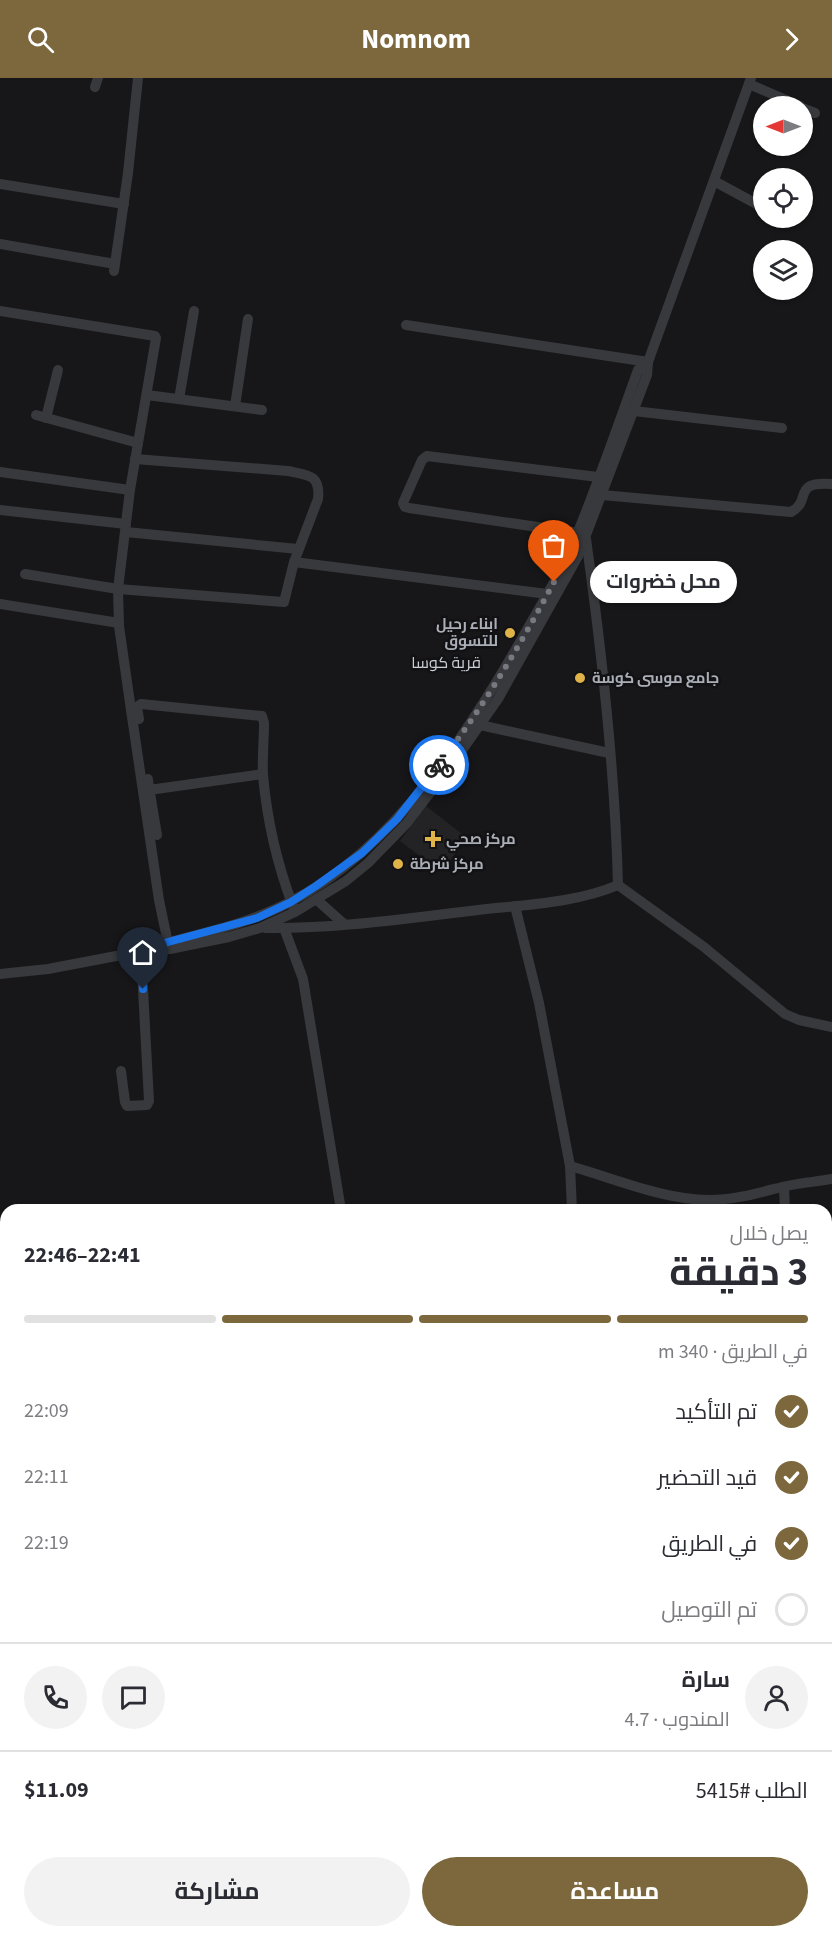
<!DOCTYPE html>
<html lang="ar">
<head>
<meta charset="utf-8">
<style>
  body { margin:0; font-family:"Source Sans 3",Cairo,sans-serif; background:#f2f2f3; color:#2b2b33; direction:rtl; height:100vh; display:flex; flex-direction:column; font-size:22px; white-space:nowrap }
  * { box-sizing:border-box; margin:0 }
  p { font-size:20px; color:#7c7c81 }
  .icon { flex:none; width:33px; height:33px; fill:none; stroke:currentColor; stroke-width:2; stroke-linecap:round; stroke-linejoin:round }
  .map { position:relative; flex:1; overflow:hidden; direction:ltr }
  .sheet { position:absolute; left:0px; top:1126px; width:832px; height:734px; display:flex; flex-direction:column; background:#fff; border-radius:18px 18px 0 0; box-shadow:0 2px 4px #0004; direction:rtl }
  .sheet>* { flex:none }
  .needle { width:39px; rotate:270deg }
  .tools { position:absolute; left:753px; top:18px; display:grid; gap:12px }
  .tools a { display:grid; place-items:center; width:60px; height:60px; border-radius:50%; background:#fff; box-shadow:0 2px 4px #0004; font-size:30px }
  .pin { position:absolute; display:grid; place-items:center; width:51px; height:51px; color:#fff; margin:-62px -26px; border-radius:50% 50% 50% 0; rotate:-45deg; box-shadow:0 0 6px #0007 }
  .pin .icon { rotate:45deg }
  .courier { position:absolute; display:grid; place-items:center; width:60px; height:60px; margin:-30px; border:4px solid #1a73e8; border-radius:50%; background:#fff; color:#222; box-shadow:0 2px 8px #0007 }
  .bubble { position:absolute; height:42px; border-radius:21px; background:#fff; box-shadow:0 2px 4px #0004; font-size:20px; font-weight:700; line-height:42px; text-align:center; direction:rtl }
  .summary em { font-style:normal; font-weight:700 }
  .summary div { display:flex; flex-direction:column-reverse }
  .summary { display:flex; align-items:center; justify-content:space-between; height:102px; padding:0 24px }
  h1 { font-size:39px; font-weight:700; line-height:45px }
  .bar { display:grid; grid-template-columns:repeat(4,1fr); gap:9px 6px; align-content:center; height:72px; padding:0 24px }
  .bar i { height:8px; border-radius:4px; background:#e1e1e2 }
  .bar .active { background:#7c683c }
  .bar p { grid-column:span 4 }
  .line { display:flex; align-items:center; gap:15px; padding:0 24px; border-top:2px solid #e1e1e2 }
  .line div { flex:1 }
  .round { display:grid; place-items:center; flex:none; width:63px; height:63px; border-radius:32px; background:#f2f2f3 }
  ol { padding:0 24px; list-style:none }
  li { display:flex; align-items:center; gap:18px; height:66px }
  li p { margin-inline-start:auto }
  li .icon { padding:6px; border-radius:50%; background:#7c683c; color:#fff; stroke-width:4 }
  li:last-child { color:#7c7c81 }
  li i { width:33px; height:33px; border:3px solid #e1e1e2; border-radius:50% }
  .button { display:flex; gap:12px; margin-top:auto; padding:12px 24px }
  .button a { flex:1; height:69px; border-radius:36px; background:#7c683c; color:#fff; font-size:24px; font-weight:700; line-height:69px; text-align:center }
  .button a+a { background:#f2f2f3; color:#2b2b33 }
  header { display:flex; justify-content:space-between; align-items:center; height:78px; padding:0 24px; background:#7c683c; color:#fff; font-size:27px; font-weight:700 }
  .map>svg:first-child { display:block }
</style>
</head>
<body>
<header><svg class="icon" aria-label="forward" viewBox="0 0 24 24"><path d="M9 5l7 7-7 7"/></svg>Nomnom<svg class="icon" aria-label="search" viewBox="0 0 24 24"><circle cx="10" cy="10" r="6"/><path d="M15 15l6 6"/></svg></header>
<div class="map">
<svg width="832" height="1859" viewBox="0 0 832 1859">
  <rect width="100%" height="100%" fill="#171719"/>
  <polygon fill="#232325" points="426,728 467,760 441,794 400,763"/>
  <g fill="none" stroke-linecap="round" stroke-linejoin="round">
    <g stroke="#38393d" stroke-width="10">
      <polyline points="749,6 800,28"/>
      <polyline points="95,9 98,0"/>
      <polyline points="802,30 815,35"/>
      <polyline points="714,103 764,130"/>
      <polyline points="0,106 124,126"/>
      <polyline points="0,166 115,186"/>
      <polyline points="114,193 128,95 138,0"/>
      <polyline points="0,233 155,258 156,260 130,412 118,511 119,548 131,632 159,822 169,870"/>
      <polyline points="406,247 648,284"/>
      <polyline points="147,317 262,332"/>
      <polyline points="179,321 194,233"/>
      <polyline points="235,328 248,241"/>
      <polyline points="634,333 782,350"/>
      <polyline points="36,337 138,365"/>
      <polyline points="46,340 58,292"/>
      <polyline points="0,394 130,412"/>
      <path d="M602,417L791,434C813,422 791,403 832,406"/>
      <polyline points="0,432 126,446"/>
      <polyline points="126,454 298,471"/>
      <polyline points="578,455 409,430 405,429 403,425 422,382 427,378 598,399"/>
      <path d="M586,461C602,575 615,691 618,807"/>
      <polyline points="294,484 547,516"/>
      <path d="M25,496L118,511L284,524L294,484L318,421C321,396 307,397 288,393L135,381"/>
      <polyline points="0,526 119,545"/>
      <path d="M139,641L137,629L141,626L262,638L264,645C264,662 262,680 263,697C267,742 277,786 293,828"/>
      <polyline points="480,647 609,675"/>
      <polyline points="148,701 149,712 263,696"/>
      <polyline points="150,715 157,757"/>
      <polyline points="618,807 704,869 785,936 799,942 832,949"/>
      <polyline points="317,822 344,846"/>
      <polyline points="515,828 539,925 570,1088 572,1132"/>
      <path d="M265,850C334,851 402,841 470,833C518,827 574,826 618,807"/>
      <polyline points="284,850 303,901 341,1132"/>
      <path d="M170,864C211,853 252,844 290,824C396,770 471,651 528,550C543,523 561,495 573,466C597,409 617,350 638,292L648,284"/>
      <polyline points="0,896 48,891 153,871 170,871 229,859 260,850 295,834 346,803 368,785 407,745 463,671 498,621 578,478 647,297 648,284 751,0"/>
      <polyline points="121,993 125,1024 127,1028 147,1027 149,1023 141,874"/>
      <path d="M570,1088C616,1101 661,1121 709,1122C734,1122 758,1115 782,1109C798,1105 815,1104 832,1101"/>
      <polyline points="784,1109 785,1132"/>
      <polyline points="0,1158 6,1158"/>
      <polyline points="826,1280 832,1280"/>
      <polyline points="0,1308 6,1308"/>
      <polyline points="0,1322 6,1356"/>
      <polyline points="826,1453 832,1452"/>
      <polyline points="0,1490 6,1489"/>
      <polyline points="826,1601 832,1588"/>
      <polyline points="0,1633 6,1615"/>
      <polyline points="0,1717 6,1718"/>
      <polyline points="0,1811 6,1810"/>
      <polyline points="826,1827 832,1826"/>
      <polyline points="168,1854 170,1859"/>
      <polyline points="263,1854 265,1859"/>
      <polyline points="468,1854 528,1857 595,1854"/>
      <polyline points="618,1854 619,1859"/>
      <polyline points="106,1859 106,1854"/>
    </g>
  </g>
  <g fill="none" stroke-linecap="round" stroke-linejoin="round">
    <path stroke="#777980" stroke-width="6" stroke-dasharray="0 10.8" d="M439,687C483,629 520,568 554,504"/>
    <polyline stroke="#1a73e8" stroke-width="8" points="143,911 141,874 168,864 257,840 291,824 316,808 362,775 397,741 439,687"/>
  </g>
  <g fill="#dfb348" stroke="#121214" stroke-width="2">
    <circle cx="510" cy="555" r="6"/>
    <circle cx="580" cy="600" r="6"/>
    <path d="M430 752h6v6h6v6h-6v6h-6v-6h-6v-6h6z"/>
    <circle cx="398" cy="786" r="6"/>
  </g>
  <g text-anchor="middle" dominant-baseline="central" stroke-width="5" stroke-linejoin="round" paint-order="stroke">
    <g font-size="15" font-weight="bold" fill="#aaaeb7" stroke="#121214" text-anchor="start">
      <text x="498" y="546" text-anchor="end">ابناء رحيل<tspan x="498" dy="17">للتسوق</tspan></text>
      <text x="592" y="600">جامع موسى كوسة</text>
      <text x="446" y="761">مركز صحي</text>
      <text x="410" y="786">مركز شرطة</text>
    </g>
    <g font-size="16" fill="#cbcdd4" stroke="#121214">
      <text x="446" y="585">قرية كوسا</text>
    </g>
  </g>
</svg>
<div class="tools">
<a><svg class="needle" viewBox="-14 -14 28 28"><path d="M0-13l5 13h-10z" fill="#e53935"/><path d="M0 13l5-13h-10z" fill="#7c7c81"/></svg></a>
<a><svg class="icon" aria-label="locate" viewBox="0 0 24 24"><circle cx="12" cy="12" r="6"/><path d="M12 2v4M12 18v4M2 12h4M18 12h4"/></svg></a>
<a><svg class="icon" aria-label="layers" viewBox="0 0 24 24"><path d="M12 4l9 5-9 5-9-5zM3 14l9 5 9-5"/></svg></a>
</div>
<div class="pin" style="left:554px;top:504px;background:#ea580c"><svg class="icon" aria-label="bag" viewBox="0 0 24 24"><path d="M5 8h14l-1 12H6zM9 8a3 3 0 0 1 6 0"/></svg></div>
<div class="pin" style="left:143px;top:911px;background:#1f2937"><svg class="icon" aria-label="home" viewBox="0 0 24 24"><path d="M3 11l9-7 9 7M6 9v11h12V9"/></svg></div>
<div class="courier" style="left:439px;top:687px"><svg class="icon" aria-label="bike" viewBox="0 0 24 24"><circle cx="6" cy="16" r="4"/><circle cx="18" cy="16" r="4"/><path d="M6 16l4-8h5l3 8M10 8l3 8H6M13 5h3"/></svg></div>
<div class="bubble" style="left:590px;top:483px;width:147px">محل خضروات</div>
<section class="sheet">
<div class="summary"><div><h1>3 دقيقة</h1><p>يصل خلال</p></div><em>22:41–22:46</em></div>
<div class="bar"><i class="active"></i><i class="active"></i><i class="active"></i><i></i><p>في الطريق · 340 m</p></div>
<ol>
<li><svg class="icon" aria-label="check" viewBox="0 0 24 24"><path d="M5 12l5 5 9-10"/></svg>تم التأكيد<p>22:09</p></li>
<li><svg class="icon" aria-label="check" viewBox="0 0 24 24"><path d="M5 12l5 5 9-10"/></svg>قيد التحضير<p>22:11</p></li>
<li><svg class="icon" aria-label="check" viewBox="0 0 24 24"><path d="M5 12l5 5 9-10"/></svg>في الطريق<p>22:19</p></li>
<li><i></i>تم التوصيل</li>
</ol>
<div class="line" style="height:108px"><a class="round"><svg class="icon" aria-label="person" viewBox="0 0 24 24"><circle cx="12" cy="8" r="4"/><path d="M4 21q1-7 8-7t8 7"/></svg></a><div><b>سارة</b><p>المندوب · 4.7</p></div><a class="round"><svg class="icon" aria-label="chat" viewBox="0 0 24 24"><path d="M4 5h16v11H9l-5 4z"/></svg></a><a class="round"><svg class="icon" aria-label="phone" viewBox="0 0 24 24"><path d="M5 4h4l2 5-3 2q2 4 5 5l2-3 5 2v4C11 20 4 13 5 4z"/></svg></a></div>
<div class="line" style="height:78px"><div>الطلب #5415</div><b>$11.09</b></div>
<div class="button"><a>مساعدة</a><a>مشاركة</a></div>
</section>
</div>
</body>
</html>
